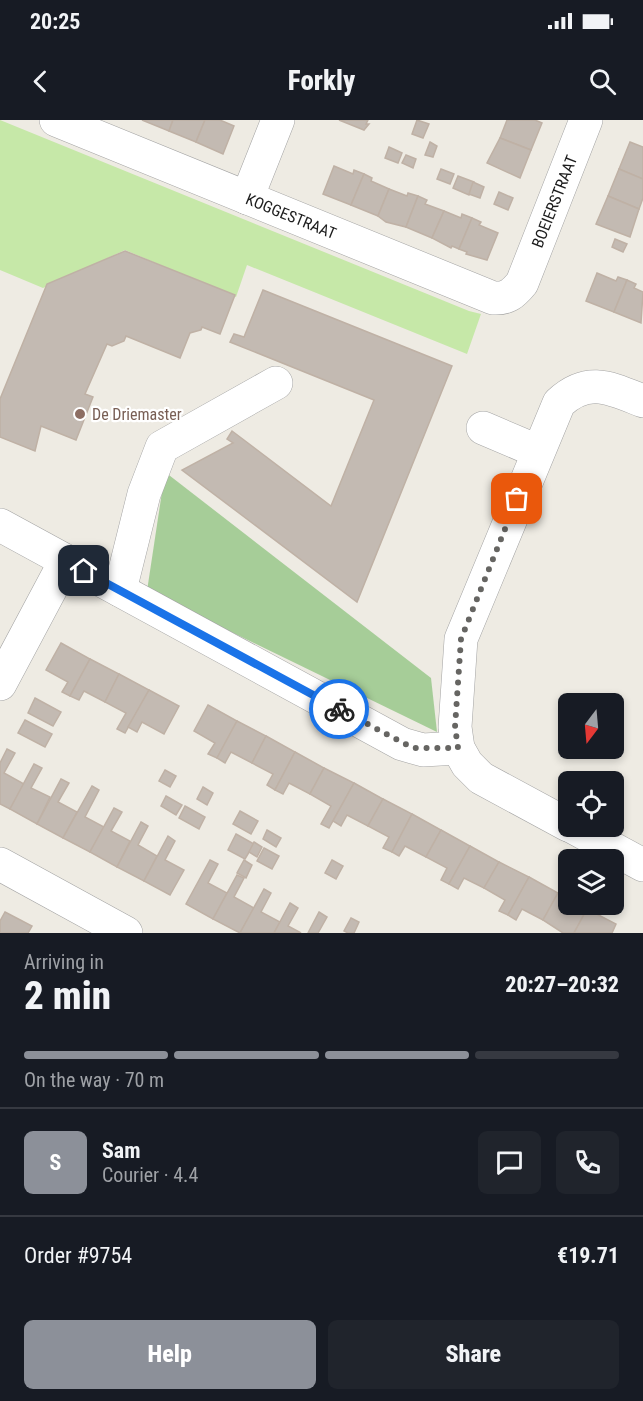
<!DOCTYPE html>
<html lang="en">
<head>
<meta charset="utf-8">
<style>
  body { margin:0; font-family:"Roboto Condensed",sans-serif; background:#20242c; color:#f1f3f6; height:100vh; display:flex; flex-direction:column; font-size:22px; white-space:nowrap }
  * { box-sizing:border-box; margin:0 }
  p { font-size:20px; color:#9ea1a6 }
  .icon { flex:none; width:33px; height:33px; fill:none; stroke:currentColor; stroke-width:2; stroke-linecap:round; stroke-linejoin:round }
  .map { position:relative; height:813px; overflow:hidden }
  .drawer { display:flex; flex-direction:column; background:#171b24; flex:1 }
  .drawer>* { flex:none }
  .needle { width:39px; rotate:196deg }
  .buttons { position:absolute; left:558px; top:573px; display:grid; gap:12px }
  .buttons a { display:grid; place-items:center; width:66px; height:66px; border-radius:9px; background:#171b24; box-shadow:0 3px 9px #0003; font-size:30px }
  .pin { position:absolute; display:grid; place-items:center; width:51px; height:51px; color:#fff; margin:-26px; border-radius:12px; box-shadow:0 3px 9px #0006 }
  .courier { position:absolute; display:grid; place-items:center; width:60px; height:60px; margin:-30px; border:4px solid #1a73e8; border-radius:50%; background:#fff; color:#222; box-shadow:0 2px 8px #0007 }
  .head em { font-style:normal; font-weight:800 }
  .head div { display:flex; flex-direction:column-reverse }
  .head { display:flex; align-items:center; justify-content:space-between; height:102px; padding:0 24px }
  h1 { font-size:39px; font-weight:800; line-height:45px }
  .bar { display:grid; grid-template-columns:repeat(4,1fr); gap:9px 6px; align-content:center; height:72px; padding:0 24px }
  .bar i { height:8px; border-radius:4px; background:#363941 }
  .bar .on { background:#8c9099 }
  .bar p { grid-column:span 4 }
  .line { display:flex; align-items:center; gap:15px; padding:0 24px; border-top:2px solid #363941 }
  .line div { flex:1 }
  .round { display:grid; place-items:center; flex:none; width:63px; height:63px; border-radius:9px; background:#20242c }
  .primary-button { display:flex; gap:12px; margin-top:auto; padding:12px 24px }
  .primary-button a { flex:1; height:69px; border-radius:9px; background:#8c9099; color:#fff; font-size:24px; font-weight:800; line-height:69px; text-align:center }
  .primary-button a+a { background:#20242c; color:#f1f3f6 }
  .status { display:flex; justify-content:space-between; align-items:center; height:42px; padding:0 30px; background:#171b24; direction:ltr }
  .status svg { height:16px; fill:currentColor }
  header { display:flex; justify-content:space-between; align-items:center; height:78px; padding:0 24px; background:#171b24; font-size:27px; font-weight:800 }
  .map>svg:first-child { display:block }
</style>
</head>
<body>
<div class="status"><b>20:25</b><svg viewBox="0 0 49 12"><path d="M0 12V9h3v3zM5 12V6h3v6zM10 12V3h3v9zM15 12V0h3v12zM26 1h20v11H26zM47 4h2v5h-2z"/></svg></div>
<header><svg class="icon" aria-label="back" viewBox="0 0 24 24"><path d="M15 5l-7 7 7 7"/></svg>Forkly<svg class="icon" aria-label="search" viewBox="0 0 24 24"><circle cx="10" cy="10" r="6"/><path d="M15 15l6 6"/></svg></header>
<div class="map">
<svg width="643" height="813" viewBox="0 0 643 813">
  <rect width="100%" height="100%" fill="#eeebe3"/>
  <polygon fill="#c6e8a8" points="0,0 469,191 481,194 467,234 247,145 236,177 125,130 43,168 0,150"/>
  <polygon fill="#a6cd98" points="165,352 431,558 437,612 147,471"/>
  <g fill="#c3bab2" stroke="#bfb1a5" stroke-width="1.5">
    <polygon points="142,0 173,0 169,11"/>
    <polygon points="173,0 205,0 196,22 169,11"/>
    <polygon points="205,0 220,0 234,6 223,34 196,22"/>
    <polygon points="339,0 368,0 366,4 369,4 364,10"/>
    <polygon points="417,0 429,4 423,18 412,14"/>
    <polygon points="507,0 535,0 542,3 531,30 500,18"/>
    <polygon points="500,18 531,30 520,58 487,43"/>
    <polygon points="430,22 437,26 433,37 425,35"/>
    <polygon points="630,22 643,27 643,59 619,49"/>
    <polygon points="389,27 402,33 398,43 385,38"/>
    <polygon points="406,35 416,39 413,48 402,43"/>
    <polygon points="334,46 353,54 354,50 364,54 351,85 323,74"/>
    <polygon points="441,49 454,54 450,64 437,59"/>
    <polygon points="619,49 643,59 643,78 639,89 608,76"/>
    <polygon points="364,54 372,58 371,61 389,69 378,96 351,85"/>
    <polygon points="458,56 474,62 469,75 453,68"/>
    <polygon points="473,62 484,67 480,78 469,74"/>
    <polygon points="389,69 407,76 408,73 418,76 406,107 386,102 378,96"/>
    <polygon points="499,72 513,78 508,90 494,84"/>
    <polygon points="418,76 427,80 425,84 444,91 432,118 406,107"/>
    <polygon points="608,76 639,89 630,117 596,104"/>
    <polygon points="444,91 461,98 462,94 472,98 459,129 452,126 451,128 432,118"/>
    <polygon points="472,98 481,102 479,105 498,113 487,140 466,134 467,132 459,129"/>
    <polygon points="615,119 627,124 623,132 612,127"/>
    <polygon points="125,131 235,175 220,214 202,207 201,210 190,213 180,238 126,216 124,221 112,226 107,224 85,274 93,277 76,320 41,306 35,331 0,317 0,279 47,164"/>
    <polygon points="597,153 616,161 618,157 627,160 614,192 586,181"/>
    <polygon points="627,160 636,164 634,168 643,172 641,203 614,192"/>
    <polygon points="263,170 452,246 357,482 182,350 233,323 227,319 232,311 331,386 374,280 230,222 234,214 244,217"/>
    <polygon points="61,523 90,539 70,576 62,572 68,562 46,550"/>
    <polygon points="90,539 119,554 105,582 84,571 79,580 70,576"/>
    <polygon points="119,554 149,570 125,613 117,609 126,593 105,582"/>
    <polygon points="149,570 179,586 164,614 142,602 137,612 128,607"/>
    <polygon points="35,578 61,592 53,606 28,593"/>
    <polygon points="208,585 237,601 217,638 208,634 215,623 194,611"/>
    <polygon points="25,600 52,614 45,627 18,613"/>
    <polygon points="237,601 266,616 252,643 231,632 225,643 217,638"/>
    <polygon points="266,616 295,632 275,670 267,665 273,654 252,643"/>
    <polygon points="7,629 15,633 4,653 24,664 10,689 0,684 0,643"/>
    <polygon points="295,632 324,648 310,674 289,663 283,674 275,670"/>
    <polygon points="34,644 42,648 31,668 50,677 37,704 10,689"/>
    <polygon points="324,648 354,663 329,708 321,704 331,686 310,674"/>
    <polygon points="165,650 176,656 170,667 159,661"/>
    <polygon points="61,659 69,663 58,682 77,692 63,718 37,704"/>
    <polygon points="354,663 383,679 368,706 347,695 341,706 333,701"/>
    <polygon points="92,666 99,670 85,697 104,707 90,732 63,718"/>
    <polygon points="203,667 213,673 207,685 197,679"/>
    <polygon points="166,676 182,685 176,695 161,686"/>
    <polygon points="383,679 412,694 392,732 383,728 389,717 368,706"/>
    <polygon points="185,686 205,697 199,709 179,698"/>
    <polygon points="114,688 122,692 111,711 130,721 117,747 90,732"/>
    <polygon points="240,691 258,701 251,714 233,704"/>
    <polygon points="412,694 441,710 426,737 405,726 399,736 392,732"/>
    <polygon points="141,702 148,706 138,725 157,736 144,761 117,747"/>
    <polygon points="267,710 281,718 276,727 263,719"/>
    <polygon points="441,710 470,726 449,764 441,760 447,748 426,737"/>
    <polygon points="236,714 254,724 245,739 228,730"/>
    <polygon points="168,716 175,721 165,740 184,750 170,775 144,761"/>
    <polygon points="254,722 262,727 257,737 249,732"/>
    <polygon points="470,726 499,742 484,768 464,758 458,769 449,764"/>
    <polygon points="264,728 279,736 272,749 257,741"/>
    <polygon points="210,740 218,744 208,763 227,773 213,799 186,784"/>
    <polygon points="244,740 252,745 246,758 237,753"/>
    <polygon points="332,740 343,746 336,759 325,753"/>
    <polygon points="499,742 529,757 508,795 499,791 505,780 484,768"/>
    <polygon points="237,755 244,758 234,777 254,788 240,813 213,799"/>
    <polygon points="529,757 558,773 543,800 522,789 516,800 508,795"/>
    <polygon points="264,769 271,773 261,792 280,802 274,813 240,813"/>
    <polygon points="558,773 568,779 568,784 579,784 587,789 574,813 563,813 543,800"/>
    <polygon points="290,783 298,788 288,806 301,813 274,813"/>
    <polygon points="587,789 616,804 612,813 574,813"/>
    <polygon points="5,792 32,806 28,813 0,813 0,801"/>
    <polygon points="319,792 327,797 318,813 308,813"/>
    <polygon points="351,798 359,802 354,813 348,813 344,811"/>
  </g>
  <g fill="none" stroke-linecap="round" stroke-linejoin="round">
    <defs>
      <g id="minor">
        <path id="s1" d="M56,0L493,178C507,179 513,174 522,163L586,0"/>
        <polyline points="247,78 278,0"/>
        <polyline points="483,308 537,331"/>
        <polyline points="0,405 402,624 423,630 458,628"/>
        <polyline points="120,470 144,374 162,327 276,263"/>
        <polyline points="0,564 65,442"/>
        <path d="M568,705L481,658L467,644L458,628L455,607L461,519L559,283C588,256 610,268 643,281"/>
        <polyline points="571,706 643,745"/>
        <polyline points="0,744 126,813"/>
      </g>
    </defs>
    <use href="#minor" stroke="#a4a4a4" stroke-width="34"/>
    <use href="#minor" stroke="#fff" stroke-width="33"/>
  </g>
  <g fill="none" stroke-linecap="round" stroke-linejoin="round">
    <polyline stroke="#666562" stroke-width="6" stroke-dasharray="0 10.8" points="339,589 413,628 458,628 455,607 461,519 517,379"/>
    <polyline stroke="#1a73e8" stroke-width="8" points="84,451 339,589"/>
  </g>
  <circle fill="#8d6e63" stroke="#fff" stroke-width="2" cx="80" cy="294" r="6"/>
  <g text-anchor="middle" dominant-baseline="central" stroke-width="4.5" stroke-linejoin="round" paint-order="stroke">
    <g font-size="16" fill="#1d1d1d" stroke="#fff">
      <text stroke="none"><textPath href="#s1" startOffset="594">BOEIERSTRAAT</textPath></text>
      <text stroke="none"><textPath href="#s1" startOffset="254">KOGGESTRAAT</textPath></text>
    </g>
    <g font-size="16" fill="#785e54" stroke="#fff" text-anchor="start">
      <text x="92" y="294">De Driemaster</text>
    </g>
  </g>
</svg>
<div class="buttons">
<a><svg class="needle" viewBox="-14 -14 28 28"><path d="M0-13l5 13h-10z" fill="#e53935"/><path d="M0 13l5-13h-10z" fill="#9ea1a6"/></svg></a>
<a><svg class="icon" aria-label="locate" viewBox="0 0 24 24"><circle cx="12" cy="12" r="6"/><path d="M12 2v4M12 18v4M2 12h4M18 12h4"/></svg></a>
<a><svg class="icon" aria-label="layers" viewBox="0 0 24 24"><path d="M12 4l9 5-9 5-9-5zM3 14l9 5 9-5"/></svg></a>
</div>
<div class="pin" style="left:517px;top:379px;background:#ea580c"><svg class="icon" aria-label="bag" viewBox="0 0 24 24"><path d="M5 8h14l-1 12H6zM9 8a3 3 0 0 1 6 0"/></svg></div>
<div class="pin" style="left:84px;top:451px;background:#1f2937"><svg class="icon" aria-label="home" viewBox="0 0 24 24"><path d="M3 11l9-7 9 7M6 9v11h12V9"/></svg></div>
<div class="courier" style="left:339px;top:589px"><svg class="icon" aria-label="bike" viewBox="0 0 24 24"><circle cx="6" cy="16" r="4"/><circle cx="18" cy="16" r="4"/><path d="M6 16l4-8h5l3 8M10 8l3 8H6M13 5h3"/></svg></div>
</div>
<section class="drawer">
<div class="head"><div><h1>2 min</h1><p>Arriving in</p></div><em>20:27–20:32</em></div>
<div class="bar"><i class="on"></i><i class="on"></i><i class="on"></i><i></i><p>On the way · 70 m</p></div>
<div class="line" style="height:108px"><b class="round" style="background:#8c9099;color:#fff">S</b><div><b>Sam</b><p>Courier · 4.4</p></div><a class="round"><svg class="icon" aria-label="chat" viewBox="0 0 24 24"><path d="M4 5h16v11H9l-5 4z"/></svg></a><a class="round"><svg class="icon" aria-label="phone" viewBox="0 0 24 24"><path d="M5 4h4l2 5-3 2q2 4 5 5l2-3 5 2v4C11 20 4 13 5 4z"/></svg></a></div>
<div class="line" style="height:78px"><div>Order #9754</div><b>€19.71</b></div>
<div class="primary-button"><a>Help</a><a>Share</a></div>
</section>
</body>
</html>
